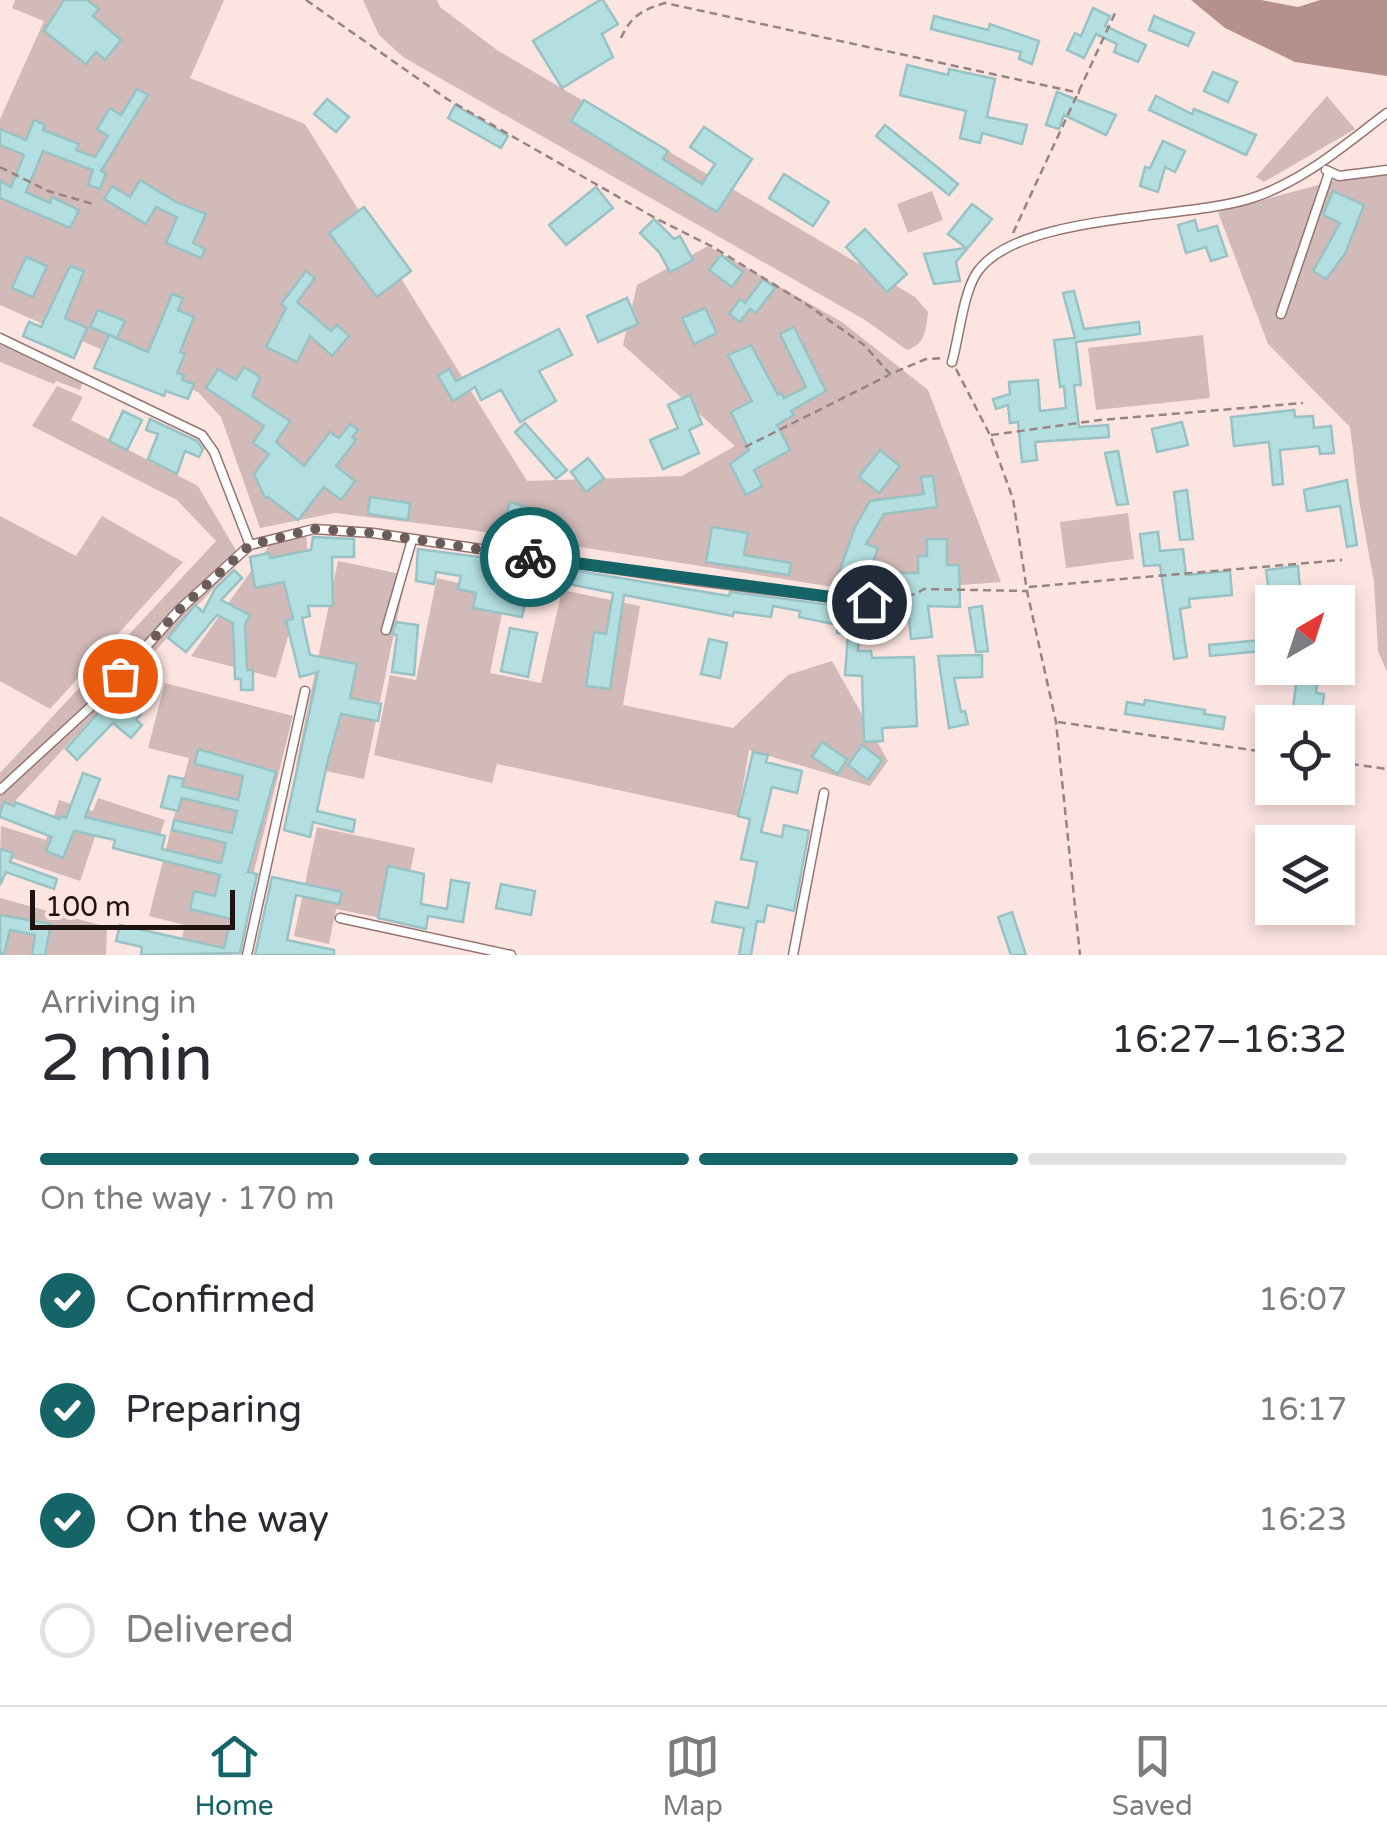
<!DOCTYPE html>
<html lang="en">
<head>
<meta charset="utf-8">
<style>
  body { margin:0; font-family:"Varela Round",sans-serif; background:#f7f7f7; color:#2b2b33; height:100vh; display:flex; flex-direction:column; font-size:38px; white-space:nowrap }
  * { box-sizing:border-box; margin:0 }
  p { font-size:32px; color:#7c7c81 }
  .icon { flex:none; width:55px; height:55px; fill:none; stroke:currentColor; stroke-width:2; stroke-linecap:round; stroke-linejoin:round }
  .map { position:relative; height:955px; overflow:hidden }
  .details { display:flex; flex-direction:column; background:#fff; flex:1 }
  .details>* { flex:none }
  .needle { width:65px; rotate:39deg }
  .buttons { position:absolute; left:1255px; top:585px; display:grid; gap:20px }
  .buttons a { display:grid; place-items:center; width:100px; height:100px; border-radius:0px; background:#fff; box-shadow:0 5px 15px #0003; font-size:50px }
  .scale { position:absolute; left:30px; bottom:25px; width:205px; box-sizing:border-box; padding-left:10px; border:5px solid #1f1210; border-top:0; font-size:28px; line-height:35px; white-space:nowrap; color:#1f1210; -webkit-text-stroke:8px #fce4e1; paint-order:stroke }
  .pin { position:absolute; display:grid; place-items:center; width:85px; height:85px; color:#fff; margin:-42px; border:5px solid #fff; border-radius:50%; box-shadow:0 2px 10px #0007 }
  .courier { position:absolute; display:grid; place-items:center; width:100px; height:100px; margin:-50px; border:8px solid #156467; border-radius:50%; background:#fff; color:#222; box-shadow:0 2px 12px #0007 }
  .head em { font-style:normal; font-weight:600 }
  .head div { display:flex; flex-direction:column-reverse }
  .head { display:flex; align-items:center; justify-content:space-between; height:170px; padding:0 40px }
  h1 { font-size:65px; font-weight:600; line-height:75px }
  .bar { display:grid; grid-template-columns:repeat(4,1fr); gap:15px 10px; align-content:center; height:120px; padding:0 40px }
  .bar i { height:12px; border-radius:8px; background:#e1e1e2 }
  .bar .current { background:#156467 }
  .bar p { grid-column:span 4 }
  ol { padding:0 40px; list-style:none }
  li { display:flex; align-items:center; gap:30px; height:110px }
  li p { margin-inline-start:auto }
  li .icon { padding:10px; border-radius:50%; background:#156467; color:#fff; stroke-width:4 }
  li:last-child { color:#7c7c81 }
  li i { width:55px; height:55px; border:5px solid #e1e1e2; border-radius:50% }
  .tabs { display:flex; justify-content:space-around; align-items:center; height:140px; border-top:2px solid #e1e1e2; background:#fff; font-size:28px; color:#7c7c81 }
  .tabs a { display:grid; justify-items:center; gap:5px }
  .tabs .current { color:#156467 }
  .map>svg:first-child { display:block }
</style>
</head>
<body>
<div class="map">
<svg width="1387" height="955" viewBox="0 0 1387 955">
  <rect width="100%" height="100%" fill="#fce4e1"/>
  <g fill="#d2bab8">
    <polygon points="15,0 224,0 190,78 305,124 527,481 682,476 735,446 623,345 637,285 708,246 842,322 928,390 1001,582 866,592 465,529 335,513 260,528 221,417 198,392 0,305 0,119 44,21 12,8"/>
    <path d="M363,0H437L440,7L497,50L915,297L928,312C926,329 926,344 907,350L865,320L403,57L379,35Z"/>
    <polygon points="1327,96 1355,129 1264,182 1256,177"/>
    <polygon points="1387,170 1387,672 1378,651 1374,582 1359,500 1350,427 1268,344 1218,212 1362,173"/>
    <polygon points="932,191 943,220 908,233 897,204"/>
    <polygon points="1203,335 1210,398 1096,410 1088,348"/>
    <polygon points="0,342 84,378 80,390 56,381 54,384 0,362"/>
    <polygon points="57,386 83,397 71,420 198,486 241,559 0,817 0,773 216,541 177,500 32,426"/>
    <polygon points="1128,513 1134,559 1066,568 1060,522"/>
    <polygon points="0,516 76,556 102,516 183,562 50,709 0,681"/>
    <polygon points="306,536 309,564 276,678 191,656 273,540"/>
    <polygon points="338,561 406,575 364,779 296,765"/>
    <polygon points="437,578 506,594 490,673 541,683 562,590 640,606 623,705 733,728 788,675 832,661 888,761 870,786 749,750 738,816 497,764 492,783 374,755 390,675 416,680"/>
    <polygon points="165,683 293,716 233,955 178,955 185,925 149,916 189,758 148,748"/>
    <polygon points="98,798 165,820 158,841 100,822 80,881 0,854 1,826 46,840 59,800 93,811"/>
    <polygon points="317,827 415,848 403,907 381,918 336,909 329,944 294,936"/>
    <polygon points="0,898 107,927 106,955 0,955"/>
  </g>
  <polygon fill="#b5908c" points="1191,0 1261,0 1298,7 1320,0 1387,0 1387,76 1295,62 1225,28"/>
  <g fill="#b4dfe1" stroke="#98c2c4" stroke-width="2.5">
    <polygon points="64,0 87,0 99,9 93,16 121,40 105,60 96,52 86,64 44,31"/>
    <polygon points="600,0 603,0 618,24 602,34 613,57 562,88 533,41"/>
    <polygon points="1093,8 1110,16 1105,26 1146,45 1138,62 1114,52 1117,44 1096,34 1084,58 1067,50 1075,33 1081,36"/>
    <polygon points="934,16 988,30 990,24 1039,41 1032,64 1019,59 1021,52 931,29"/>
    <polygon points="1154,16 1194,33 1188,46 1149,30"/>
    <polygon points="907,65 948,75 949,69 995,79 987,117 1027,125 1022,144 982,133 980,143 960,138 966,111 900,95"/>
    <polygon points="1213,72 1237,82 1228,102 1204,91"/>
    <polygon points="137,89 148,95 101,171 106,173 100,189 88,185 93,170 43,151 26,192 50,203 52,197 79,210 70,228 0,198 0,181 11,187 24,155 0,145 0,129 26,140 34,120 45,125 43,130 79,144 76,150 95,157 108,136 97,129 110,108 121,115"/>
    <polygon points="1057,92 1116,115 1106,135 1064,115 1059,129 1046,125"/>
    <polygon points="1156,96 1192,114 1194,109 1256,135 1246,155 1149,110"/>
    <polygon points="327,99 349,117 336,132 314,114"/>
    <polygon points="584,100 668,151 663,159 702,184 715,164 690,147 704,127 752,159 717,212 571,121"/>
    <polygon points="455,105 508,136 501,148 448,118"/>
    <polygon points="885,125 958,184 949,195 876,136"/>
    <polygon points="1163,141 1185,151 1175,172 1165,167 1158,192 1140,186 1145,167 1150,168"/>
    <polygon points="784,174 829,202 813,226 769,198"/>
    <polygon points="140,180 176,202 206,214 193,243 205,249 201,258 166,243 177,217 156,207 146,224 104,199 112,186 130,197"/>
    <polygon points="596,187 613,208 566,245 549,225"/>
    <polygon points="1333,191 1364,205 1345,254 1326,279 1313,271 1340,223 1323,215"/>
    <polygon points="972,204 992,219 956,262 960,281 934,284 924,254 966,248 948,234"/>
    <polygon points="364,207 411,271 377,297 329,233"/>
    <polygon points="654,219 674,239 680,236 693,260 670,272 659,252 640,233"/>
    <polygon points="1195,220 1198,231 1217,226 1227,256 1211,261 1206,247 1186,253 1178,225"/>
    <polygon points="865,229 907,274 887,292 846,247"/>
    <polygon points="721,255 743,272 732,287 709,270"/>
    <polygon points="26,257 47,266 33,297 12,288"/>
    <polygon points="70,266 84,271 65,318 87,328 74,358 23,336 29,322 41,327"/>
    <polygon points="306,271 315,278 297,302 331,331 337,325 349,336 332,356 310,336 297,362 266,347 286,308 281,304"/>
    <polygon points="763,279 775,288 756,313 750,309 740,322 729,314 740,299 745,303"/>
    <polygon points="1074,291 1084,329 1139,322 1140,334 1076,342 1081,385 1074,385 1079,427 1108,425 1109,437 1035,442 1037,460 1022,462 1018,422 1010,423 1008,405 996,409 993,399 1010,394 1009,382 1038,380 1040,411 1066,408 1064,386 1060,387 1054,340 1075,338 1063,293"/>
    <polygon points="172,294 183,298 178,310 194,317 180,352 185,354 177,373 184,375 182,380 194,384 188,399 166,391 164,396 94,368 109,335 148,352"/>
    <polygon points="627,298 638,324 598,342 587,316"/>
    <polygon points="705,308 717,333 694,344 682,318"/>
    <polygon points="98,310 125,321 117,338 90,327"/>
    <polygon points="794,327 826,391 791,411 794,415 777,425 790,450 754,470 762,486 746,495 730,464 749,450 731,412 752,401 728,355 751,345 778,395 781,393 784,398 806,387 780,334"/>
    <polygon points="559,329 572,355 539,371 556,401 520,422 501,390 481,400 475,387 453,401 438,376 449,369 456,381"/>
    <polygon points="244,367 260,377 252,396 290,421 276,442 304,466 330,432 339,438 350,424 358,430 352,437 356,440 336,466 355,481 341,500 324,487 298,520 268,497 265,498 254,474 269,454 253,443 264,426 206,388 218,369 236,380"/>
    <polygon points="690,395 702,424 689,430 699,453 663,469 650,440 678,428 668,405"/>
    <polygon points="1294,410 1295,417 1313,416 1314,428 1331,426 1334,453 1320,454 1319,446 1280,450 1283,484 1273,485 1269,442 1234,446 1231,417"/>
    <polygon points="123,411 142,420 127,450 109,441"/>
    <polygon points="150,419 197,441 203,449 199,457 185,451 177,474 148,459 158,434 146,430"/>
    <polygon points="1182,422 1188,445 1157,452 1152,429"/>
    <polygon points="525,423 567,470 556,479 515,432"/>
    <polygon points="880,450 900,466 879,493 859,477"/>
    <polygon points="1118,451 1128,504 1117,505 1105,453"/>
    <polygon points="588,458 604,478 586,492 571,472"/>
    <polygon points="933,476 937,507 884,514 866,544 878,548 869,573 918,573 918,556 927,556 927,539 947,539 947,565 959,565 960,607 928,606 932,637 911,639 909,619 888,622 884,589 836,581 855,527 870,501 924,494 921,477"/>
    <polygon points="1347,480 1357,545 1347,547 1340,506 1307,511 1304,490"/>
    <polygon points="1187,490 1193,539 1180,540 1174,492"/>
    <polygon points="370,497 410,503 408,520 368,514"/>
    <polygon points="510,502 527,507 520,535 502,530"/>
    <polygon points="712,527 748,533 744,555 791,563 789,575 706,562"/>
    <polygon points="1158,532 1160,551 1183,549 1186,575 1230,571 1232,595 1189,599 1190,607 1180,609 1187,657 1174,659 1160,565 1144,566 1140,534"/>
    <polygon points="313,537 354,539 354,557 332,557 333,606 308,606 310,616 302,618 310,655 357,664 350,698 381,704 378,721 341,714 328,760 317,811 355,820 353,832 313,822 310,837 284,830 318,672 300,677 286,620 293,619 284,582 255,588 250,557 269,553 270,558 311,550"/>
    <polygon points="418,549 533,564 522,617 473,608 476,593 458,589 461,576 436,572 434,584 416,581"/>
    <polygon points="1298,566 1301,602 1270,602 1266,570"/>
    <polygon points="566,569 729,596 730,592 832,605 836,606 835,613 861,616 858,651 871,651 872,658 914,657 917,726 882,728 883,741 864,742 862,676 845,675 848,634 837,633 838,625 799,617 800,611 773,606 771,617 734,612 733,616 624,595 610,689 586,686 594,632 606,634 613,593 564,583"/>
    <polygon points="234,570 242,578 221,600 250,615 245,625 247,670 253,670 253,690 241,690 241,679 235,679 233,623 217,615 186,652 168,638 195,605 203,612 215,589"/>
    <polygon points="982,606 988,651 976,652 969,608"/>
    <polygon points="396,622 418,625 414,675 392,672 397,635 392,634"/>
    <polygon points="510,628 537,633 528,677 501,671"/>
    <polygon points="709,639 727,643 720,678 701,674"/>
    <polygon points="1272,639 1272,650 1210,656 1209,645"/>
    <polygon points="982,655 982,677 954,678 961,712 965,711 968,724 949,728 938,656"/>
    <polygon points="1298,668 1319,668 1316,693 1324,694 1322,712 1293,708"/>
    <polygon points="133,674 158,694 136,720 142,725 131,738 113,723 77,760 66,749"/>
    <polygon points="1145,700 1205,710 1204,714 1225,717 1223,729 1125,714 1127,702 1144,705"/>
    <polygon points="822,742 847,759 838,774 812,757"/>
    <polygon points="862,745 882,760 868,780 848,765"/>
    <polygon points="198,749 276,772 248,872 257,874 240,953 141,955 142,947 116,941 120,925 224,948 231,919 190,909 194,891 215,896 220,875 113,848 115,840 74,831 63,858 46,851 52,837 0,817 0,812 4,802 14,806 15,802 59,819 61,816 66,818 83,773 100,779 85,817 165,836 162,849 221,863 226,843 172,830 174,820 232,833 237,811 182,798 178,811 161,807 169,776 184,779 182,786 238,800 243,776 195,764"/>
    <polygon points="753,752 768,755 766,762 802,771 797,793 772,787 761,832 782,837 784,825 809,831 794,911 767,905 764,922 757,921 751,955 739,955 744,928 712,922 716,902 748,908 757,862 741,859 750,819 738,816"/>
    <polygon points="0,849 13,853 10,862 57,879 54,889 6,872 0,885"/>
    <polygon points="388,866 424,874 421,904 447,909 451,880 469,883 463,922 428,916 426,929 378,918"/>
    <polygon points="272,877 342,892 339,904 296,895 287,940 334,950 334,955 255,955"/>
    <polygon points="501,884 535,891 531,915 496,908"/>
    <polygon points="1012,912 1026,955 1011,955 998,917"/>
    <polygon points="0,915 51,924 45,955 32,955 35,935 10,930 4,954 0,953"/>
  </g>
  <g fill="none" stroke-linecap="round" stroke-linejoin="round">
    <defs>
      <g id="lane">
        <polyline points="1326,170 1339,176 1387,170"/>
        <polyline points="1281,314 1329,173"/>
        <polyline points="0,338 202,435 214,452 250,545"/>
        <path d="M952,362C959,337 963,295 976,274C1014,213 1186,220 1252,198C1304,181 1344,145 1387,113"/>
        <polyline points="386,630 412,540"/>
        <polyline points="0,790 98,700 179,610 250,545 314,529 373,533 682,579 869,602"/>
        <polyline points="340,918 511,955"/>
        <polyline points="247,955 305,691"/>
        <polyline points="793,955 824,793"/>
      </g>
    </defs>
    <use href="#lane" stroke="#967470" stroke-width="11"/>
    <g stroke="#978482" stroke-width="2.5" stroke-dasharray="8 5" stroke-linecap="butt">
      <polyline points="306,0 447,99 657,219 713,247 806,304 864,345 890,374 926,359 943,358"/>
      <path d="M621,38C631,16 642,10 665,3L1080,93"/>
      <polyline points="0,167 48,191 93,204"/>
      <polyline points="1013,233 1117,9"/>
      <polyline points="956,369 990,435 1013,499 1027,591 1056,722 1080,955"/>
      <polyline points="991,435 1100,420 1303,403"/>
      <polyline points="745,447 889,375"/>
      <polyline points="1029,587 1342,560"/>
      <polyline points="881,600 916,594 924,589 1026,591"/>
      <polyline points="1058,722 1272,753"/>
      <polyline points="1338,762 1387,769"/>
    </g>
    <use href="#lane" stroke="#fff" stroke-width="8"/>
  </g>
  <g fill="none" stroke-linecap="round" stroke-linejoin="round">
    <polyline stroke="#6c5c59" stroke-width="10" stroke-dasharray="0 18" points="120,676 179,610 250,545 314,529 373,533 530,557"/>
    <polyline stroke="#156467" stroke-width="12" points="530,557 869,602"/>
  </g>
</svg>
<div class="buttons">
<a><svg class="needle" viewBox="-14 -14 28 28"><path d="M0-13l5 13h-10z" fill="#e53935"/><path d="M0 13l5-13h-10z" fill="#7c7c81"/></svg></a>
<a><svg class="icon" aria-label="locate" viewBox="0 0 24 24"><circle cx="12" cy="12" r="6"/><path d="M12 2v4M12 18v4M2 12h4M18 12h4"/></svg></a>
<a><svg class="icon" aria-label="layers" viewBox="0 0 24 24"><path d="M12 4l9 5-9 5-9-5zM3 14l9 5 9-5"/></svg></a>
</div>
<div class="scale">100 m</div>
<div class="pin" style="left:120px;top:676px;background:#ea580c"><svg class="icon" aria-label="bag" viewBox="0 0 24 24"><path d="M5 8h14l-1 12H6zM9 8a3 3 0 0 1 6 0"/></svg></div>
<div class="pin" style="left:869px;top:602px;background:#1f2937"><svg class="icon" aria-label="home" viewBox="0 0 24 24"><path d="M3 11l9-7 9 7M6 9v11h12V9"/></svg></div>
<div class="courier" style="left:530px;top:557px"><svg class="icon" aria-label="bike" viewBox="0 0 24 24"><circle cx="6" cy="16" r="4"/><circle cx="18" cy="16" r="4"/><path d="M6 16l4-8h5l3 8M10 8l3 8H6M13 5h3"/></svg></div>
</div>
<section class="details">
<div class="head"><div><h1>2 min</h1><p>Arriving in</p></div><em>16:27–16:32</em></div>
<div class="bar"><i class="current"></i><i class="current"></i><i class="current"></i><i></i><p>On the way · 170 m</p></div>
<ol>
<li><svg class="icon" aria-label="check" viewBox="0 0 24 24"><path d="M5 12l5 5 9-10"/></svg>Confirmed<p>16:07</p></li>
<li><svg class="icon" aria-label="check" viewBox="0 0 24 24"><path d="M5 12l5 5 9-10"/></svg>Preparing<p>16:17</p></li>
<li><svg class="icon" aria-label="check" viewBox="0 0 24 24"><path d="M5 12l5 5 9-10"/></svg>On the way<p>16:23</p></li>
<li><i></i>Delivered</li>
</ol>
</section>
<nav class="tabs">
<a class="current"><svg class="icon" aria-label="home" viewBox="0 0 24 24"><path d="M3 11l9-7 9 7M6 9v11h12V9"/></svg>Home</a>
<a><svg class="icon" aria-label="map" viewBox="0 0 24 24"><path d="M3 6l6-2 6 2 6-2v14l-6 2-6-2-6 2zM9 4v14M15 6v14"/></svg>Map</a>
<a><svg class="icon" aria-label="saved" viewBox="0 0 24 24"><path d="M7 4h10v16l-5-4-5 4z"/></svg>Saved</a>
</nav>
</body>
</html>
